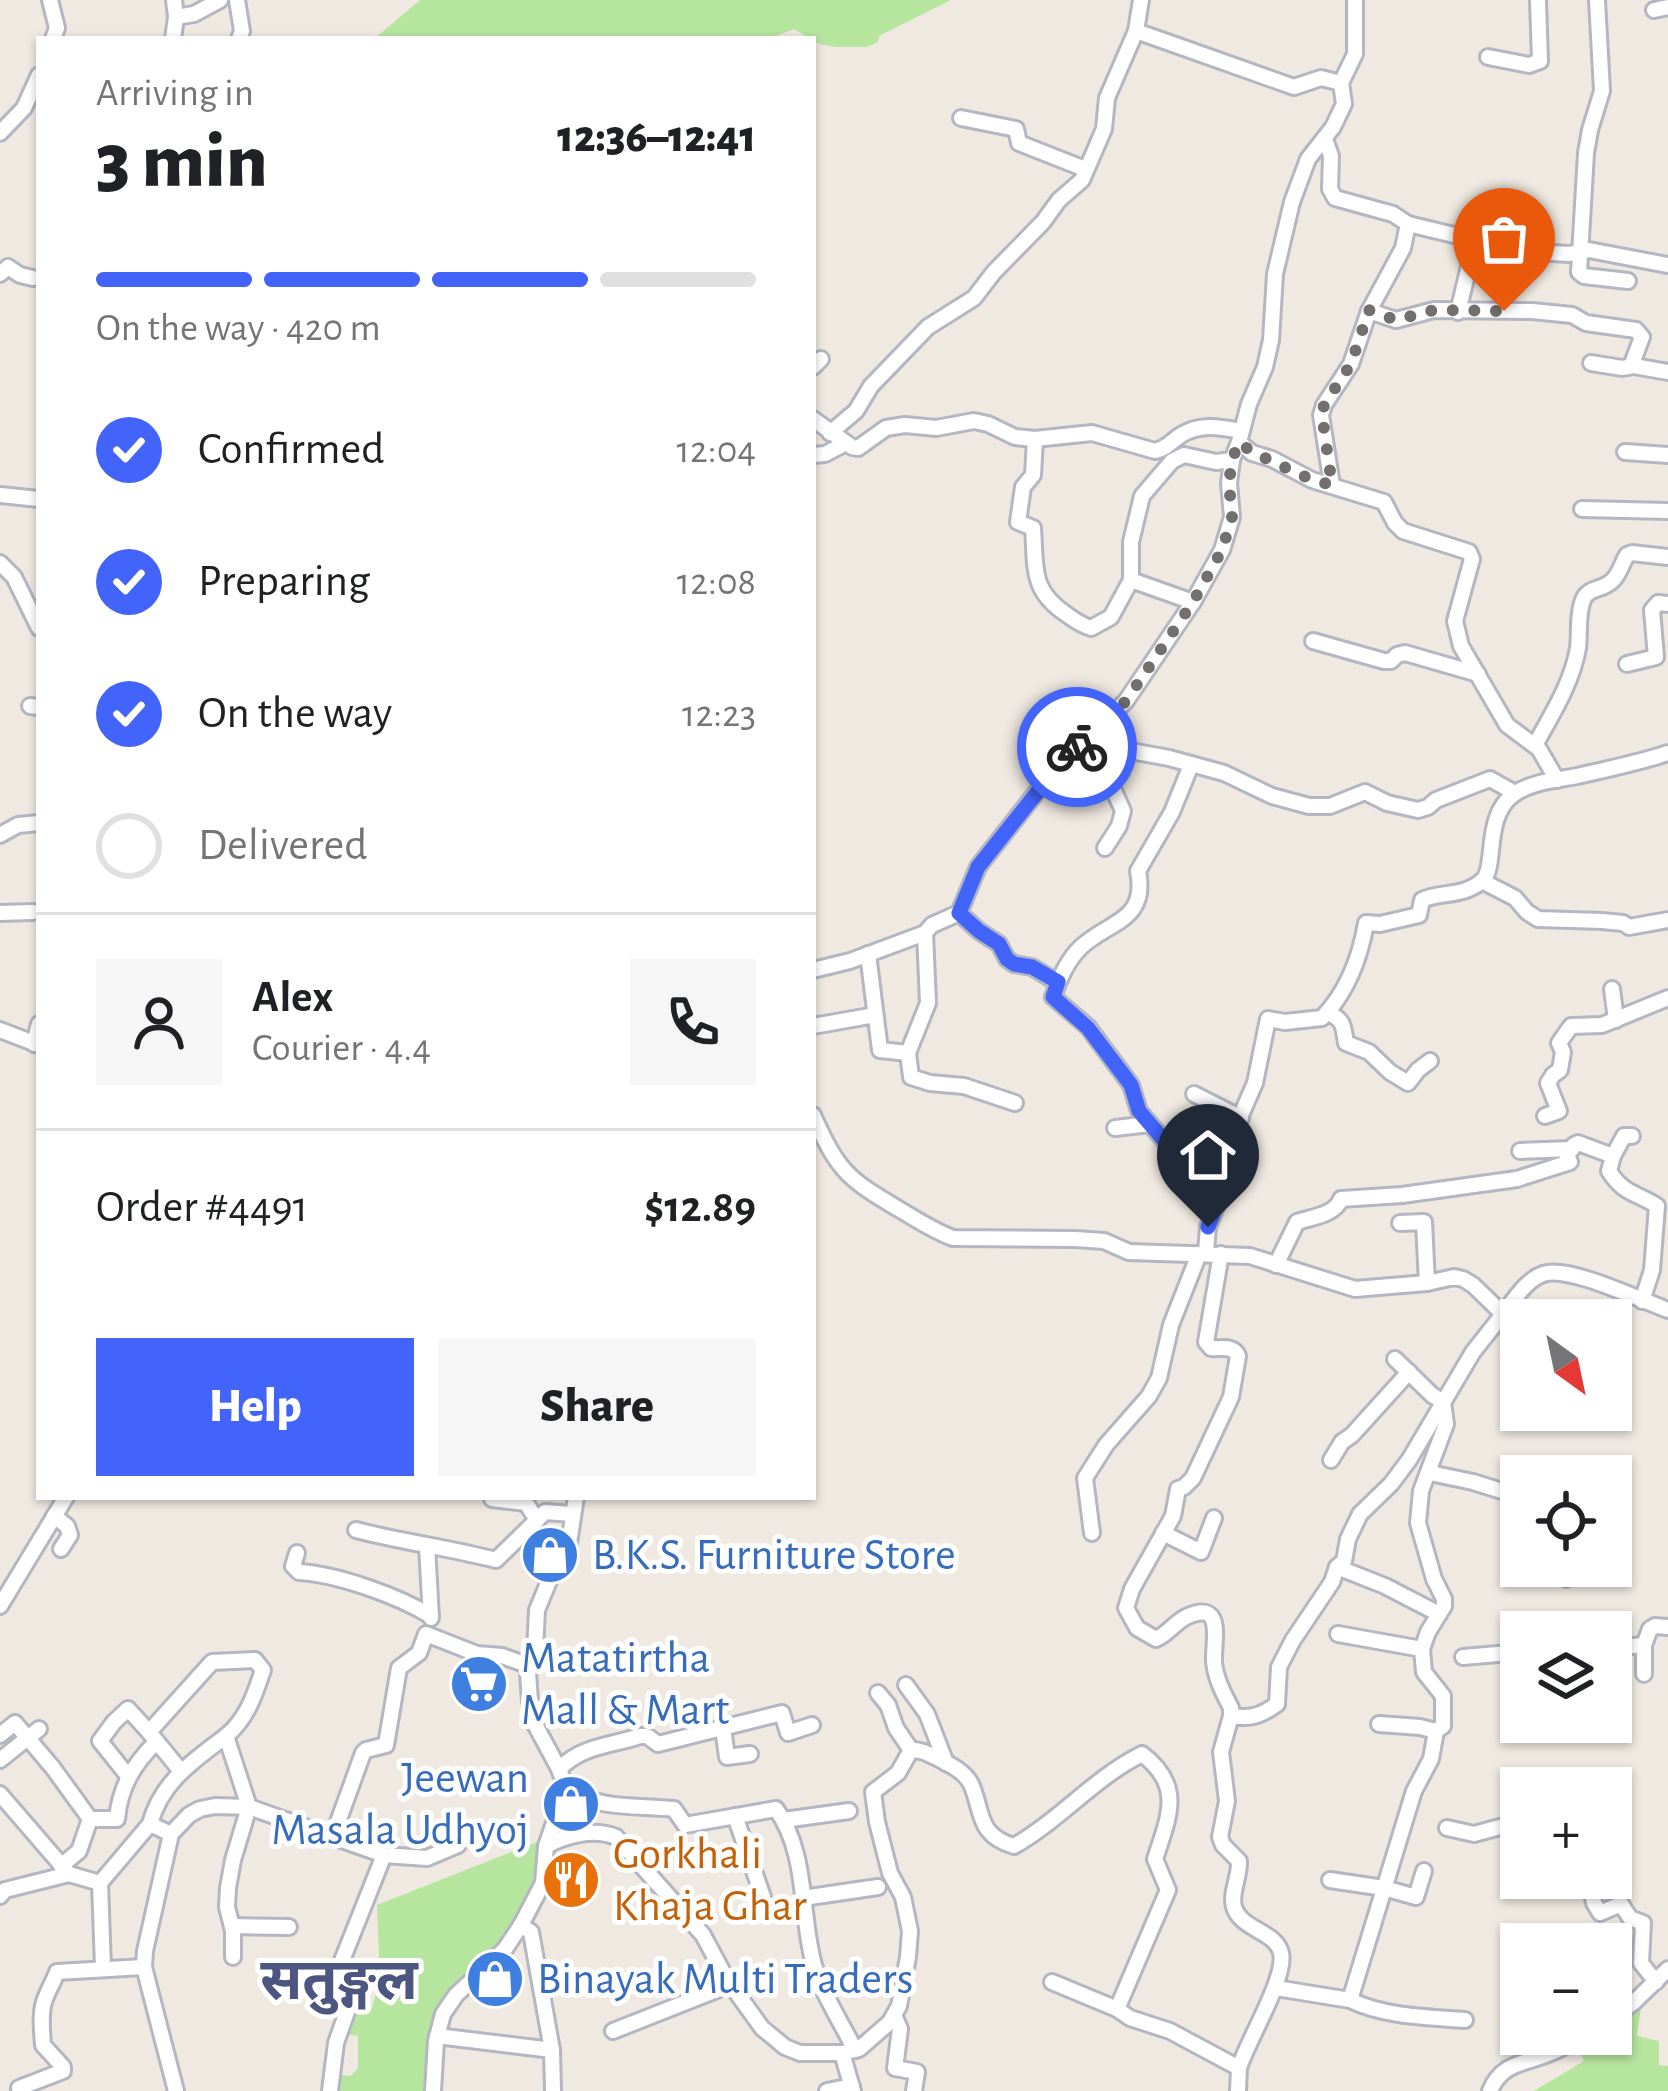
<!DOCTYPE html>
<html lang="en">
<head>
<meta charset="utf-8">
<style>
  body { margin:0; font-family:"Alegreya Sans","Noto Sans Devanagari",sans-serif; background:#f6f6f6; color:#202124; height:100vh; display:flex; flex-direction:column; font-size:45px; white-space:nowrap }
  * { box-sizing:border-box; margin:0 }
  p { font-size:39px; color:#757577 }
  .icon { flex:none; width:66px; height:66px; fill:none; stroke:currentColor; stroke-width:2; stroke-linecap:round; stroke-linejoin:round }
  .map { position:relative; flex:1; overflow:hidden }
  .panel { position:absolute; left:36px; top:36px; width:780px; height:1464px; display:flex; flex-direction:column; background:#fff; border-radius:0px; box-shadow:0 3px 9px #0004 }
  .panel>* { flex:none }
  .needle { width:78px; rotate:147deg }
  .fabs { position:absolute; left:1500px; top:1299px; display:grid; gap:24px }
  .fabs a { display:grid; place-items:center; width:132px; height:132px; border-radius:0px; background:#fff; box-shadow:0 3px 9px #0004; font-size:60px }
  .pin { position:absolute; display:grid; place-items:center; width:102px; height:102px; color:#fff; margin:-123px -51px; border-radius:50% 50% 50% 0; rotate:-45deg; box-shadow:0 0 12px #0007 }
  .pin .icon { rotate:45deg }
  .courier { position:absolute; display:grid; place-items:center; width:120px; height:120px; margin:-60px; border:9px solid #4264fb; border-radius:50%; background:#fff; color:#222; box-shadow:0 3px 15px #0007 }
  .summary em { font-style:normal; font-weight:800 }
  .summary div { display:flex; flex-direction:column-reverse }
  .summary { display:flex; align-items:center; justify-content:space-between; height:204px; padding:0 60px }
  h1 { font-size:78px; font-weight:800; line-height:90px }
  .bar { display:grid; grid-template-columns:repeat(4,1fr); gap:18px 12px; align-content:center; height:144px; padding:0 60px }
  .bar i { height:15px; border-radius:9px; background:#e0e0e0 }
  .bar .on { background:#4264fb }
  .bar p { grid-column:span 4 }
  .line { display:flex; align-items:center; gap:30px; padding:0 60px; border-top:3px solid #e0e0e0 }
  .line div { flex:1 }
  .round { display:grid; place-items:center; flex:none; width:126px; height:126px; border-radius:0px; background:#f6f6f6 }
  ol { padding:0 60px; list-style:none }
  li { display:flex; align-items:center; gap:36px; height:132px }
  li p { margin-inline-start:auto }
  li .icon { padding:12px; border-radius:50%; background:#4264fb; color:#fff; stroke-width:4 }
  li:last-child { color:#757577 }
  li i { width:66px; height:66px; border:6px solid #e0e0e0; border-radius:50% }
  .action { display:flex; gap:24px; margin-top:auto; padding:24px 60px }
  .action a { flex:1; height:138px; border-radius:0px; background:#4264fb; color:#fff; font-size:48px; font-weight:800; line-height:138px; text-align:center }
  .action a+a { background:#f6f6f6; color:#202124 }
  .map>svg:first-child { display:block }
</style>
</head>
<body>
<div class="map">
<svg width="1668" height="2091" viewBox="0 0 1668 2091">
  <rect width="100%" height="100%" fill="#efe9e1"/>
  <g fill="#b6e59e">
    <polygon points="420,0 951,0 879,36 878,42 867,47 835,47 819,44 794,29 768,39 374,39"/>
    <polygon points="547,1838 537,1882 488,1961 438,2011 429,2091 332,2091 339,2075 351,2076 358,2068 358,2036 343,2034 355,2010 371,2011 380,1979 377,1905"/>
    <polygon points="1641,2007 1637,2036 1659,2041 1659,2065 1668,2066 1668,2091 1534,2091 1584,2061 1576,2040 1588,2034 1611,2034 1611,2023"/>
  </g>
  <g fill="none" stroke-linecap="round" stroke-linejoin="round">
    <defs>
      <g id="minor">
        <polyline points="50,0 57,28 53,39"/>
        <polyline points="237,0 242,31 239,39"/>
        <polyline points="1141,0 1136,31 1294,87 1321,78 1341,83"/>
        <polyline points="1355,0 1355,54 1341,83 1344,104 1333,127 1308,159 1292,202 1275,274 1271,340 1265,367 1249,404 1239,442 1252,453 1272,459 1312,480 1384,502 1395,523 1403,531 1469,552 1472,559 1455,621 1461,646 1507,725 1539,749 1557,780"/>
        <polyline points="1597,0 1602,91 1590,130 1586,153 1579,272 1584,276 1628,281"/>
        <polyline points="1654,10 1668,7"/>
        <polyline points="176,17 194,14 220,0"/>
        <polyline points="173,39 176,17 174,0"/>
        <polyline points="1488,57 1529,65 1540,61 1538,0"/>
        <polyline points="961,118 1016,129 1019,143 1085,169"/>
        <polyline points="0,133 24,108 39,75"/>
        <polyline points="1325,139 1331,156 1330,189 1335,198 1393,214 1408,224"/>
        <polyline points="0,274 8,267 20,275 33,278"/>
        <polyline points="1369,311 1396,320 1434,310 1532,311 1572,315 1586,323 1636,330 1642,337 1633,361 1634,366 1668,372"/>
        <polyline points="1458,312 1469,266 1474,264 1494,267"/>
        <polyline points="1591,363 1622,368 1634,366"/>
        <polyline points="813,367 821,359"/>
        <path d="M813,419L852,447L858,448L886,428L905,425L936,428L974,421L988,424L1015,437L1035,439L1092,433L1155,451C1168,448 1170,442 1181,435C1200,423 1220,427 1241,431"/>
        <polyline points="830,433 856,411 871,386 928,327 974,298 994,272 1043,222 1059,200 1082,180 1104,129 1107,98 1136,31"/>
        <path d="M1035,439L1033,475L1023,487L1018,522L1033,528C1036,567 1030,590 1066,614C1074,620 1081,625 1091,628L1111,617L1131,580L1193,602"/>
        <polyline points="1625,452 1668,455"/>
        <polyline points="813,455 825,454 846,443"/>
        <polyline points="1332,485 1321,415 1324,405 1351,364 1369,311 1403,248 1408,224 1521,251 1569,254 1589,250 1667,265"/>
        <polyline points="0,495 39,499"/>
        <polyline points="1582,509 1668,511"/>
        <polyline points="0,563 14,577 39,628"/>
        <polyline points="1131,580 1131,542 1142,496 1172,461 1184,455 1216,462 1232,460"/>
        <polyline points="1313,641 1384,661 1391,661 1397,655 1405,653 1478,674"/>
        <polyline points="1627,664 1656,657 1652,610 1658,603 1668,604"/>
        <polyline points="30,706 39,707"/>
        <polyline points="1087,738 1120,749 1169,758 1224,773 1272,796 1309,806 1330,806 1365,792 1387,803 1418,810 1428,807 1436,800 1490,779 1515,793"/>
        <path d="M1535,745C1552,714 1572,683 1578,648C1580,632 1577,615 1583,600C1589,586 1603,591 1613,580C1620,573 1622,563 1627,555L1632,553L1668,557"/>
        <path d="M1191,765L1172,812L1138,871C1148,921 1109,921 1081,947C1068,959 1058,981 1053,997L1088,1027L1131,1085L1139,1111L1168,1145L1181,1156L1210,1169L1214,1177"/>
        <polyline points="0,835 18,825 39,823"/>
        <polyline points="1105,848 1119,826 1123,811 1111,784 1114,763 1120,749"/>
        <polyline points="1482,881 1515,898 1527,912 1538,919 1602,921 1623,923 1629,927 1668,920"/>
        <polyline points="0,913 33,912"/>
        <polyline points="959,913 979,931 999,944 1007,959 1014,964 1032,967 1058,983"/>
        <polyline points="925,933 928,1003 908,1053 911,1077 930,1083 964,1086 1015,1103"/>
        <polyline points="868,954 880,1050 908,1053"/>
        <polyline points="813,970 850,961 925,933 932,925 959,913 978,867 1057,766 1126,701 1193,602 1222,550 1232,517 1229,483 1232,460 1239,442"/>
        <polyline points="1612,989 1616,1020"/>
        <path d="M1328,1013C1345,1020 1343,1027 1346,1043L1369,1052L1390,1072L1408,1083L1418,1070L1430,1061"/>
        <polyline points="813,1026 875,1015"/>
        <polyline points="0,1030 39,1045"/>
        <polyline points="34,1044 39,1024"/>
        <polyline points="1194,1094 1241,1118"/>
        <path d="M813,1115C839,1173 848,1179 902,1211C919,1221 934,1231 953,1238L1075,1239L1104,1241L1129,1252L1250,1256L1355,1289L1427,1283L1454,1277L1463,1279L1473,1285L1503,1314C1514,1300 1526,1280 1543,1274C1568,1265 1640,1300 1668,1310"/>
        <polyline points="1545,1116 1559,1111 1548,1083 1553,1075 1560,1070 1563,1052 1559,1043 1571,1026 1602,1025 1668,998"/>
        <polyline points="1115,1128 1150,1124"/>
        <polyline points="1520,1151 1572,1149"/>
        <polyline points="1181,1156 1200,1121"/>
        <polyline points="1613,1156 1624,1136 1632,1136"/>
        <polyline points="1400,1223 1424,1222 1427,1283"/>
        <path d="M1206,1252L1208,1227L1218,1202L1214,1177L1255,1083L1268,1019L1285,1022L1322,1018C1347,992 1360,958 1366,923L1380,924L1419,915L1422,900C1440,891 1463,898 1483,880C1497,866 1483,816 1514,794C1531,782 1556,780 1577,776C1608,769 1638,763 1668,753"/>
        <path d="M1221,1254L1206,1342L1211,1348C1221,1349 1234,1345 1238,1356L1231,1397L1193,1478L1184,1487L1178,1489L1173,1516L1132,1589L1126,1608L1137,1628L1156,1639C1169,1633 1176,1621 1188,1616C1225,1600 1213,1642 1214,1661C1215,1678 1224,1694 1231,1708V1716"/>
        <path d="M1276,1265L1297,1222C1312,1217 1335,1215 1341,1199L1402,1195L1517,1179L1570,1162L1567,1156L1574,1145L1578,1143L1613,1156L1609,1171C1624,1195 1638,1193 1657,1206L1652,1270L1642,1301"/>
        <polyline points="1331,1460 1342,1442 1352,1435 1409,1372"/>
        <polyline points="1430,1473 1473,1482 1521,1497"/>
        <polyline points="492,1499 526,1503 537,1520"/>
        <polyline points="54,1516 67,1526 70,1535 61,1549"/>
        <path d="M356,1530C402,1542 450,1548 496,1560L545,1512L572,1514"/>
        <polyline points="1092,1533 1085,1478 1106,1445 1149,1396 1159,1378 1171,1325 1199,1254"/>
        <polyline points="1163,1533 1201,1552 1214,1518"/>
        <polyline points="427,1546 431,1618"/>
        <path d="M297,1553L293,1566L299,1572C337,1574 398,1596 431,1616"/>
        <polyline points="1566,1566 1566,1579"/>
        <polyline points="1337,1567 1385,1586 1439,1614"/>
        <polyline points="0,1606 66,1497"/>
        <polyline points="1338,1634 1422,1649"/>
        <polyline points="1611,1648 1644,1645"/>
        <polyline points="1463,1657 1521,1652"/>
        <polyline points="1644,1674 1644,1645 1650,1629 1655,1626 1668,1627"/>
        <polyline points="906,1685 927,1714 946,1763"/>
        <polyline points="878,1693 888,1705 896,1728 911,1750"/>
        <polyline points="1379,1724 1420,1727 1436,1731"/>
        <polyline points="723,1728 727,1757 750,1754"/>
        <polyline points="0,1735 15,1723 53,1768 90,1819"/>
        <polyline points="0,1760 39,1729"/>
        <path d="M559,1769C583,1745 610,1746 640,1736H647L658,1744L782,1713L788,1733L812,1725"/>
        <path d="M180,1770L149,1732L212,1662L255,1660L263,1670C255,1694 247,1719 226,1736L249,1807L233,1860L228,1888L227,1907L233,1931V1957"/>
        <polyline points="128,1776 100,1741 114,1722 128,1709 149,1732"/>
        <path d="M566,1788C597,1810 637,1805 674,1809L685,1825L776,1809C808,1853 800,1915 814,1965C823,1995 841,2022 855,2050"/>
        <polyline points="0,1794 69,1874 100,1883 150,1824 171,1834"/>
        <polyline points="735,1816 763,1897"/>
        <polyline points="784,1820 849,1811"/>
        <path d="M150,1824C161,1782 193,1761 226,1736"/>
        <polyline points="1447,1828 1474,1834 1500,1827 1521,1834"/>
        <polyline points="333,1836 363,1753 366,1750 386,1745 399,1668 419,1653 426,1634 477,1654 502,1656 530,1666"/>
        <path d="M546,1846C566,1835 594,1828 616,1837L703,1935L726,1978L762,2028L785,2047L800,2053H842L859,2049L890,2022L899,2006L908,1957L910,1931L903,1897L890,1873L877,1822L873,1792L898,1773L911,1750C923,1750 929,1754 939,1759C951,1765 965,1772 971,1784C983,1810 976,1835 1014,1846C1060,1820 1094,1778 1142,1754C1184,1786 1169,1816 1155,1859L1168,1890L1117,2009L1130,2018L1170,2031L1239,2068C1248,2040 1287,1976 1281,1953C1276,1931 1241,1930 1234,1907C1230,1893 1240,1876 1239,1861L1223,1845L1220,1837L1227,1801L1221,1752L1231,1716C1250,1719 1261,1716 1277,1704L1279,1667L1293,1640L1332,1582L1337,1567L1344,1561L1348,1539L1360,1514L1391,1484L1409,1460L1473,1352L1503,1314"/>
        <path d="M61,1866L79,1851L90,1819H117C120,1787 133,1765 156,1742"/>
        <polyline points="1589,1878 1594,1903 1600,1913 1621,1904 1630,1918 1643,1923 1641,1963 1656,1982"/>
        <polyline points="1330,1880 1384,1888 1416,1897 1424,1871"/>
        <polyline points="100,1883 103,1968"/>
        <polyline points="0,1896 5,1890 69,1874"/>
        <polyline points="803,1898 878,1887"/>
        <polyline points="521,1925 531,1932 552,2050 553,2091"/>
        <polyline points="232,1926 289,1927"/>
        <polyline points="1052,1982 1117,2009"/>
        <polyline points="1276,1988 1350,2000 1414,1791 1431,1759 1436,1731 1443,1726 1443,1696 1424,1672 1422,1649 1428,1632 1444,1606 1444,1599 1434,1579 1418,1523 1421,1491 1446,1424 1443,1402 1432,1395 1395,1359"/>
        <path d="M1350,2000C1385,2017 1429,2017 1465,2020"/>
        <polyline points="894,2015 900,2029 895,2068 917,2072 914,2091"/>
        <polyline points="1611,2018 1633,2003 1668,1969"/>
        <polyline points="613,2031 722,1988 726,1978"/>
        <polyline points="437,2036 552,2050"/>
        <polyline points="842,2053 853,2091"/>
        <path d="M19,2088L63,2071V2067L43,2045C42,2031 40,2015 44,2002C47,1992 53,1983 57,1972L144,1967"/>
        <polyline points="176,2091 144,1967 145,1951 171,1834 189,1815 200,1809 215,1806 249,1807 384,1855 427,1858 458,1845"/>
        <polyline points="330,2091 336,2043 361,1972 341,1963 384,1855"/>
        <polyline points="433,2091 436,2041 443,2014 456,1995 505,1949 521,1925 543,1883 546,1846 566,1788 559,1769 531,1717 528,1672 535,1650 537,1610 549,1581 568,1550 576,1497"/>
        <polyline points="827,2091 852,2086"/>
        <polyline points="1238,2091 1239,2068"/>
        <path d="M1490,2091C1502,2061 1527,2064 1553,2052C1565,2047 1576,2040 1588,2034"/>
      </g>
    </defs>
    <use href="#minor" stroke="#b4b7c1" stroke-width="20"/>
    <use href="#minor" stroke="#fff" stroke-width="14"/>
  </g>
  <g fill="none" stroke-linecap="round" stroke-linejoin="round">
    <polyline stroke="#726f6d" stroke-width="12" stroke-dasharray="0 21.6" points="1077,747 1126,701 1193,602 1222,550 1232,517 1229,483 1232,460 1239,442 1252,452 1312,480 1332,485 1322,415 1324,405 1351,364 1369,310 1396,320 1434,310 1504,311"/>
    <polyline stroke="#4264fb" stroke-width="15" points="1077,747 1058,766 978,867 959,913 979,931 999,944 1007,959 1014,964 1032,967 1058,982 1053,997 1088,1028 1131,1085 1139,1111 1168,1145 1181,1156 1210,1169 1218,1202 1208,1227"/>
  </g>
  <defs>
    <symbol id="shop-disc" viewBox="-11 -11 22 22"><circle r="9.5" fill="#3f7fe0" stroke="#fff"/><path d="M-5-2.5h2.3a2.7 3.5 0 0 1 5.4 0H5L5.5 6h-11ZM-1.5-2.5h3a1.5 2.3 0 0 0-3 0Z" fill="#fff"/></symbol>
    <symbol id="supermarket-disc" viewBox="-11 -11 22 22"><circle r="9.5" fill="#3f7fe0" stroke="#fff"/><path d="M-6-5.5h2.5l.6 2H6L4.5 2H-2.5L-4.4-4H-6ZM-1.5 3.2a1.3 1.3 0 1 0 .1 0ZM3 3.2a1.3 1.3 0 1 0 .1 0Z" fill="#fff"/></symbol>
    <symbol id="restaurant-disc" viewBox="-11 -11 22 22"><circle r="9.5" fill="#e8710a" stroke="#fff"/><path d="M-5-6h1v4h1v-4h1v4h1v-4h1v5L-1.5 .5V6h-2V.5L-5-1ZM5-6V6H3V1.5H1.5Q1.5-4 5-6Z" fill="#fff"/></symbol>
  </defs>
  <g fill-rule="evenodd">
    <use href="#shop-disc" x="517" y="1522" width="66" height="66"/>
    <use href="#supermarket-disc" x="446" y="1651" width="66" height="66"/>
    <use href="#shop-disc" x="538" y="1771" width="66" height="66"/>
    <use href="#restaurant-disc" x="538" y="1847" width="66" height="66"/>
    <use href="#shop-disc" x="462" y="1946" width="66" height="66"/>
  </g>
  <g text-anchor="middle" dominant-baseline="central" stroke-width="10" stroke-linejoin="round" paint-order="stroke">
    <g font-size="45" fill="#366cbe" stroke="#fff" text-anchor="start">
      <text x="592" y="1555">B.K.S. Furniture Store</text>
      <text x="521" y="1658">Matatirtha<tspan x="521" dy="52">Mall &amp; Mart</tspan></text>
      <text x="529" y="1778" text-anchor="end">Jeewan<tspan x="529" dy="52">Masala Udhyoj</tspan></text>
      <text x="537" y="1979">Binayak Multi Traders</text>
    </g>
    <g font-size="45" fill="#c56008" stroke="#fff" text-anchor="start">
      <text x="613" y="1854">Gorkhali<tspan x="613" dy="52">Khaja Ghar</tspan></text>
    </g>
    <g font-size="57" font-weight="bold" fill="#4d5680" stroke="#fff">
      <text x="339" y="1981">सतुङ्गल</text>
    </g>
  </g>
</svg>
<div class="fabs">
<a><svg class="needle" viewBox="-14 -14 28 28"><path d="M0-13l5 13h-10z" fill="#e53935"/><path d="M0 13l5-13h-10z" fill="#757577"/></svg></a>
<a><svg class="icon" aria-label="locate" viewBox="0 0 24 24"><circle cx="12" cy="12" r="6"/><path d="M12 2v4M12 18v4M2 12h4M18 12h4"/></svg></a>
<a><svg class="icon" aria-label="layers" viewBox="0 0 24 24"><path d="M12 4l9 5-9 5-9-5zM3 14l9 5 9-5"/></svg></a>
<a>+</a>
<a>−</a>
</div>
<div class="pin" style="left:1504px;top:311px;background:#ea580c"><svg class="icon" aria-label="bag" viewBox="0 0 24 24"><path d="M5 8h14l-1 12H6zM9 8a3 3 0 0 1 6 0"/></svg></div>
<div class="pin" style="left:1208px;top:1227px;background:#1f2937"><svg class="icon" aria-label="home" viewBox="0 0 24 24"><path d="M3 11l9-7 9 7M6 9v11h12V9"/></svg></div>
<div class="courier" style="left:1077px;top:747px"><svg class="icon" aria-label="bike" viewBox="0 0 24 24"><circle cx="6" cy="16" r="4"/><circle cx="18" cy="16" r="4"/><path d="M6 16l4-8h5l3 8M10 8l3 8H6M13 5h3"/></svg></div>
<section class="panel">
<div class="summary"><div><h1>3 min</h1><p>Arriving in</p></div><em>12:36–12:41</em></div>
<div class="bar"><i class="on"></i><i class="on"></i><i class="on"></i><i></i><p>On the way · 420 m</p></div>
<ol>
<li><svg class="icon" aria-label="check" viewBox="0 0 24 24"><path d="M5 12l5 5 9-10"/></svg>Confirmed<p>12:04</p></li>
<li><svg class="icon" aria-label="check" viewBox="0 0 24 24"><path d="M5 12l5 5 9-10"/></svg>Preparing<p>12:08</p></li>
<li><svg class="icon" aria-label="check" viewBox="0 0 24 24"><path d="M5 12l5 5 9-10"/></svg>On the way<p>12:23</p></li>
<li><i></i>Delivered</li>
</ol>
<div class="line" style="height:216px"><a class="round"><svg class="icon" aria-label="person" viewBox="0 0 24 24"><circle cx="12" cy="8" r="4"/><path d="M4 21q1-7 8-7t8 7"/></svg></a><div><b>Alex</b><p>Courier · 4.4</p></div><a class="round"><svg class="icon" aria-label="phone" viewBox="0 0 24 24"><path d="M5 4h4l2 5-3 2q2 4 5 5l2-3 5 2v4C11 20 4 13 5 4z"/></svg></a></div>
<div class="line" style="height:156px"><div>Order #4491</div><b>$12.89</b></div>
<div class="action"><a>Help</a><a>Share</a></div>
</section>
</div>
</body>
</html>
